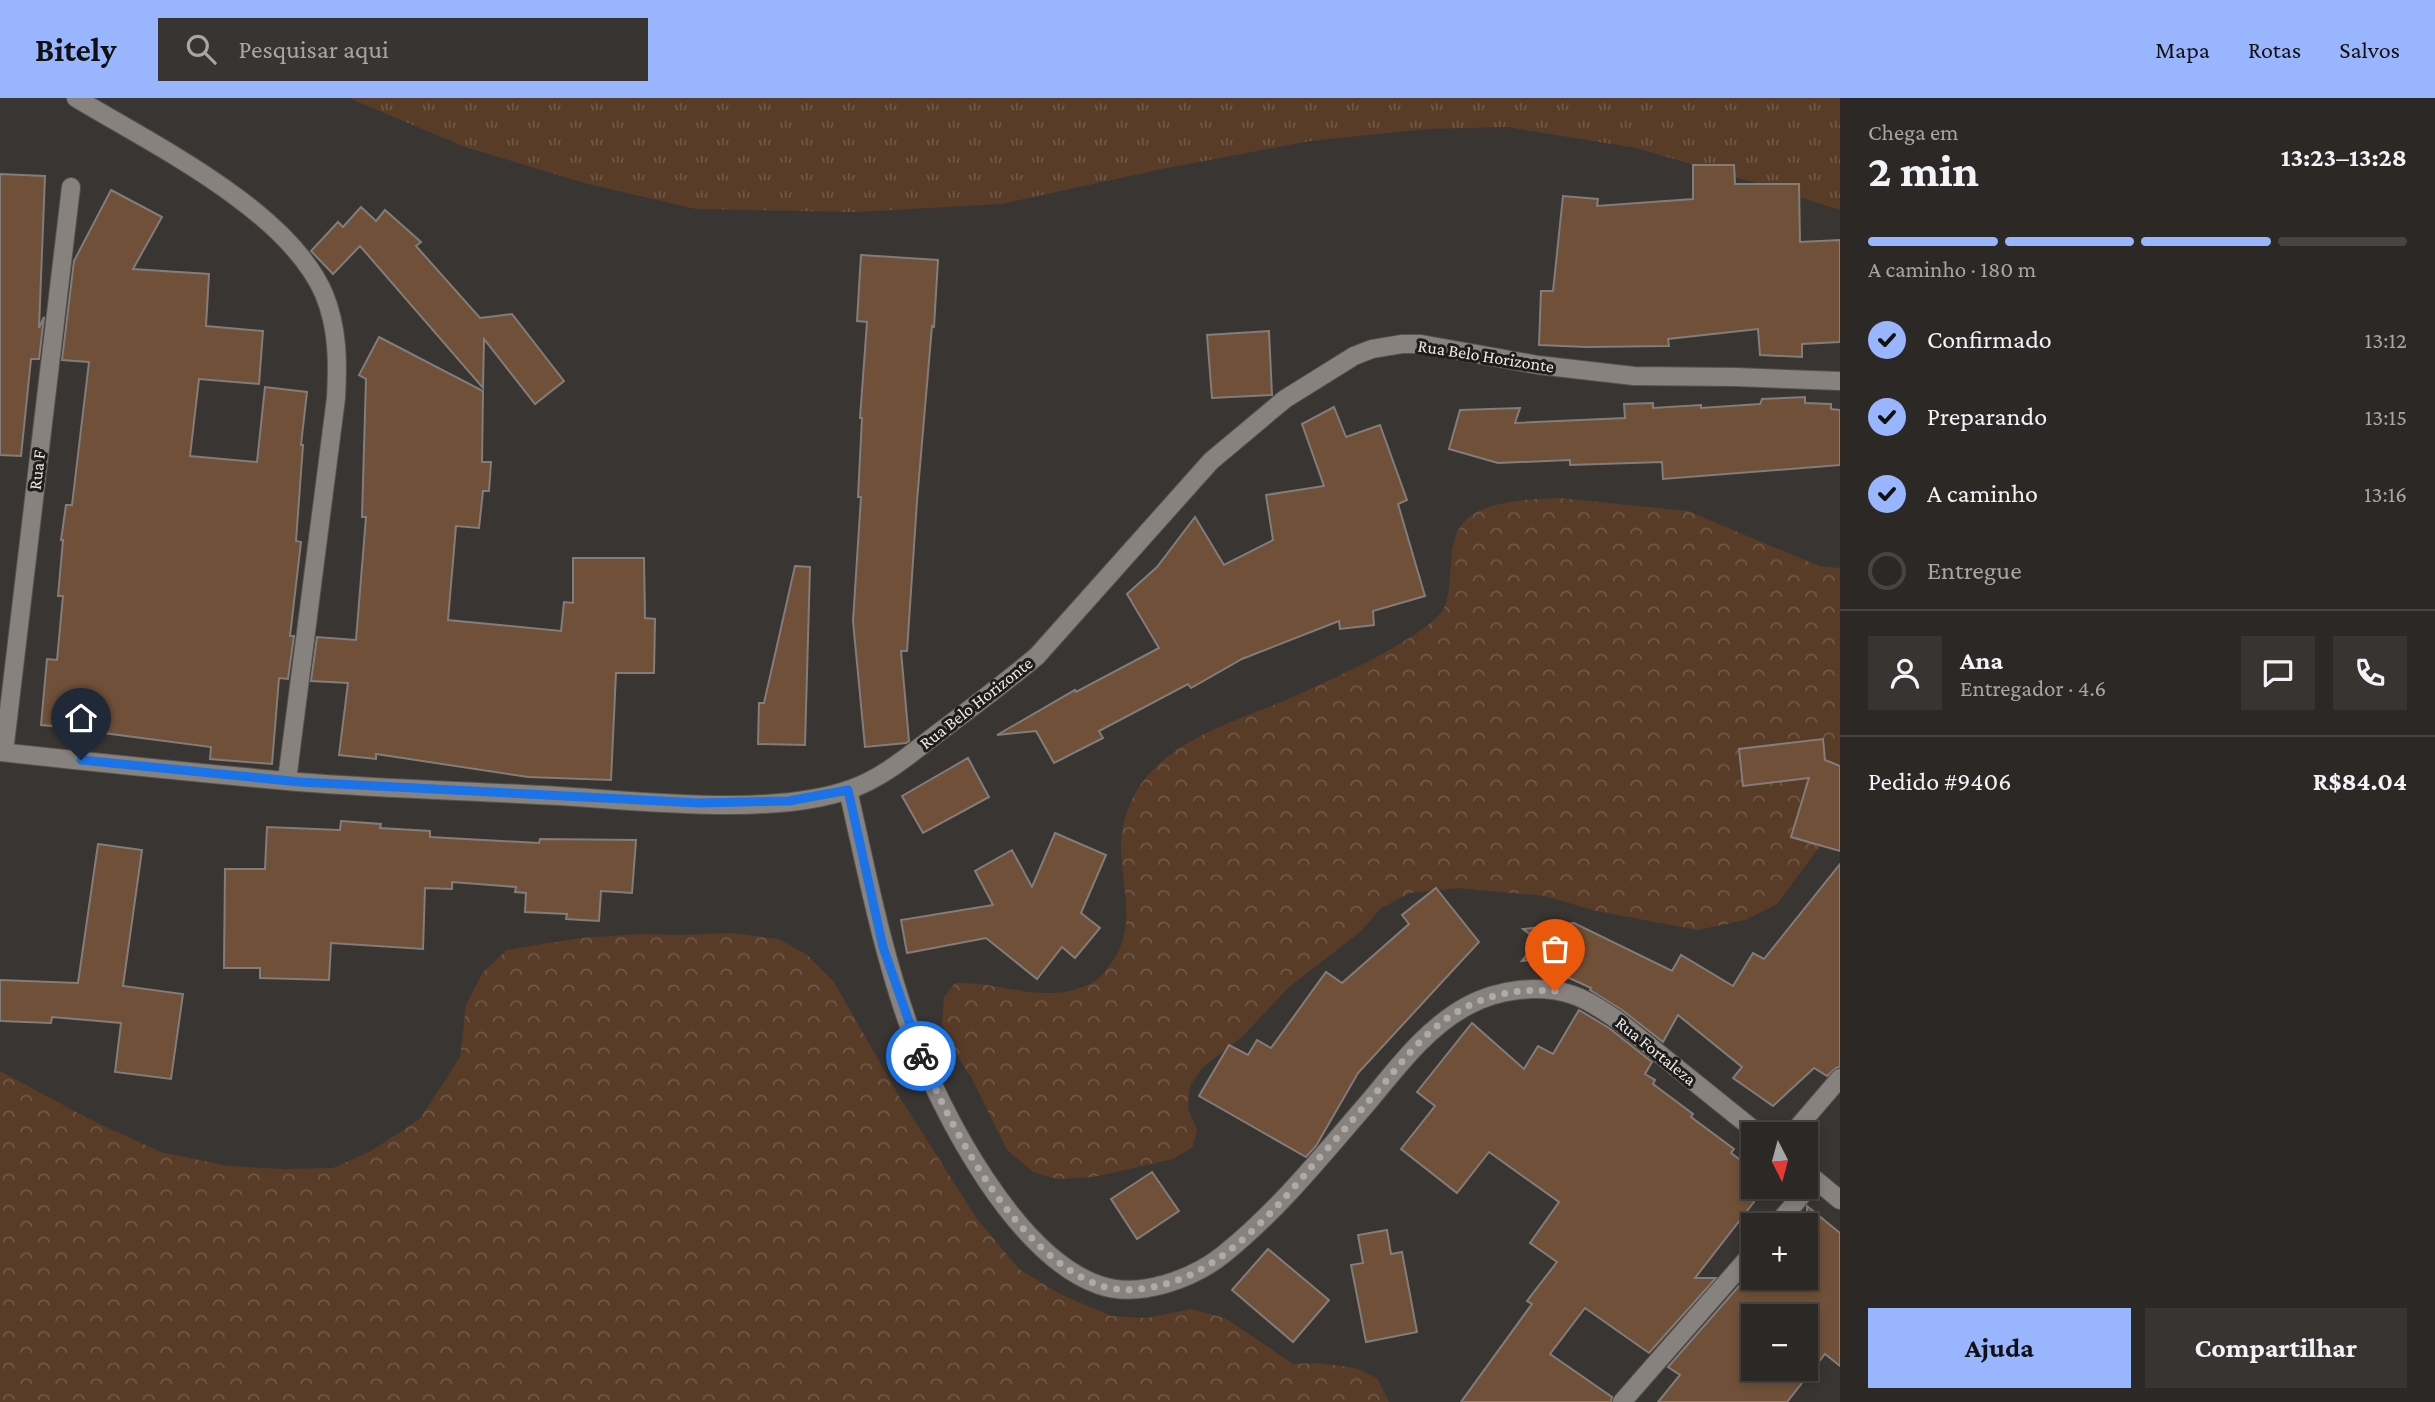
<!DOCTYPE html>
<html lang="pt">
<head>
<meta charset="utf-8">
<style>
  body { margin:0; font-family:"Crimson Pro",serif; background:#373432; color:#f1f3f6; height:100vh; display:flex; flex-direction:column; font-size:26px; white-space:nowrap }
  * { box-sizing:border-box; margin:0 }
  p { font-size:23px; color:#a6a6a7 }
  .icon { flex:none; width:38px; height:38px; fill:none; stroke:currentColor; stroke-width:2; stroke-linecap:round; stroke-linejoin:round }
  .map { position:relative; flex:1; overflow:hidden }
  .side { display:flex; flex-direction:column; background:#2b2826; width:595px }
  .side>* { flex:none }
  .needle { width:46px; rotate:174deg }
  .tools { position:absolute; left:1741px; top:1024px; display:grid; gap:14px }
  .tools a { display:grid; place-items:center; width:77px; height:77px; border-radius:0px; background:#2b2826; box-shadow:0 4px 10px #0003,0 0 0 2px #474443; font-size:35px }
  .pin { position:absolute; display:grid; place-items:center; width:60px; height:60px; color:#fff; margin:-72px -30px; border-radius:50% 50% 50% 0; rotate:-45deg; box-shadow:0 0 7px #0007 }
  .pin .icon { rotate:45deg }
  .courier { position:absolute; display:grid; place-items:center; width:70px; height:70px; margin:-35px; border:5px solid #1a73e8; border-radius:50%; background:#fff; color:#222; box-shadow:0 2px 9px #0007 }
  .headline em { font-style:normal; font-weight:700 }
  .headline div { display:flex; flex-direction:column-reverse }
  .headline { display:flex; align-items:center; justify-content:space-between; height:119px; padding:0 28px }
  h1 { font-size:46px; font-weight:700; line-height:52px }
  .bar { display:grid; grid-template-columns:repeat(4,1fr); gap:10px 7px; align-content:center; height:84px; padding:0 28px }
  .bar i { height:9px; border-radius:5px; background:#474443 }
  .bar .selected { background:#98b5fd }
  .bar p { grid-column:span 4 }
  .line { display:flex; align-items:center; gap:18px; padding:0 28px; border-top:2px solid #474443 }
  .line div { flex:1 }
  .round { display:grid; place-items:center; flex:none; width:74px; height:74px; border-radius:0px; background:#373432 }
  ol { padding:0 28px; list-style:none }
  li { display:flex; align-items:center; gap:21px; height:77px }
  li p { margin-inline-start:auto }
  li .icon { padding:7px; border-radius:50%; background:#98b5fd; color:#111; stroke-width:4 }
  li:last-child { color:#a6a6a7 }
  li i { width:38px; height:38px; border:4px solid #474443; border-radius:50% }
  .button { display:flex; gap:14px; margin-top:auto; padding:14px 28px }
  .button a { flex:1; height:80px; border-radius:0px; background:#98b5fd; color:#111; font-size:28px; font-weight:700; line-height:80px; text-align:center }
  .button a+a { background:#373432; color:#f1f3f6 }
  header { display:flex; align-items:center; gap:42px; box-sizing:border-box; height:98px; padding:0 35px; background:#98b5fd; color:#111 }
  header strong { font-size:33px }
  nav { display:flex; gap:38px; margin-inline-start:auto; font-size:24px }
  .search { width:490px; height:63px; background:#373432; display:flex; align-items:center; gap:18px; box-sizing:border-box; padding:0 24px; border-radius:0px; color:#a6a6a7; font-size:26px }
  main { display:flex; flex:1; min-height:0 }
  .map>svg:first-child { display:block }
</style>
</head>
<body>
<header>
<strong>Bitely</strong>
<div class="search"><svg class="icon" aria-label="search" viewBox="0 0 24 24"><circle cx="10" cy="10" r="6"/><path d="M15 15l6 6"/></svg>Pesquisar aqui</div>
<nav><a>Mapa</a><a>Rotas</a><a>Salvos</a></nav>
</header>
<main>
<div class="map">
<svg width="1840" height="1304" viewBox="0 0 1840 1304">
  <defs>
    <pattern id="grass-tufts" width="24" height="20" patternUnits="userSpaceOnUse" patternTransform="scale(1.75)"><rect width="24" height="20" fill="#583c27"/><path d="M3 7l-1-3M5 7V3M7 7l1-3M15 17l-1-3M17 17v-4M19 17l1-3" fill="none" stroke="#705846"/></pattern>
    <pattern id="forest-crowns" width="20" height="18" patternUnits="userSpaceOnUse" patternTransform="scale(1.75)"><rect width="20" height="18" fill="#583c27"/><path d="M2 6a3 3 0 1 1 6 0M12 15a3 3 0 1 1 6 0" fill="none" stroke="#705846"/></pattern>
  </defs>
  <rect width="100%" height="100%" fill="#393532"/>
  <polygon fill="url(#grass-tufts)" points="349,0 1840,0 1840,112 1756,85 1636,50 1507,29 1427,31 1310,43 1162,71 1001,106 855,114 696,111 588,86 465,49"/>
  <g fill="url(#forest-crowns)">
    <path d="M1559,400L1688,413L1819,468L1840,470V733L1817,752L1777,806L1745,822L1698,832L1596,813L1545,798L1457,790L1410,795L1380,811L1361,833L1288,890L1243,938L1202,970L1190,988L1188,1011L1197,1032L1193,1049L1173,1061L1094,1079L1057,1081L1033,1074L1007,1052L971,979L955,955L942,926L944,899L955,885C1003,883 1048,910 1095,883C1100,880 1105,873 1109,868C1139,831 1121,789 1121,746C1121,726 1130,702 1141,686C1178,636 1242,622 1295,598C1336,579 1380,560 1417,535C1425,529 1440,519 1444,510C1457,480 1441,438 1472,417C1494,402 1534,401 1559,400Z"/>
    <polygon points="732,835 778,841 806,856 834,884 899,998 977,1121 1019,1171 1058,1195 1111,1218 1147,1220 1191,1211 1225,1220 1293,1266 1318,1265 1356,1270 1377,1280 1389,1304 0,1304 0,973 93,1023 161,1054 228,1068 284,1071 333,1070 371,1053 420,1021 460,959 466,907 483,874 507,852 580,840 640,836 680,837"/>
  </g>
  <g fill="#705038" stroke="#827d7a" stroke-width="2" fill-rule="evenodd">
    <polygon points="1693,67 1734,67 1735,86 1799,86 1800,144 1840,142 1840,244 1802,246 1802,259 1760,257 1758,231 1668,241 1669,248 1586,249 1539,247 1541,193 1553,193 1563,98 1598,101 1597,108 1693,101"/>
    <polygon points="0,76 45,78 39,230 44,219 39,261 31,261 21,358 0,357"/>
    <polygon points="111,92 162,119 133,171 209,176 206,228 263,233 259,286 199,281 190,358 257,364 265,289 307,294 301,347 303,347 296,443 301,444 290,538 294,538 288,581 279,580 272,666 210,661 211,649 96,634 96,632 41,627 47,561 57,562 63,498 58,498 63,442 61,442 66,407 72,407 89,264 62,262 74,163"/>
    <polygon points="361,109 376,123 385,112 421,144 416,148 480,220 512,216 564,283 535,306 484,241 483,290 360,148 333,176 311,153 338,124 343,129"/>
    <polygon points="861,157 938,162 934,229 932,228 917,403 907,553 901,553 909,643 906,645 865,649 853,523 861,399 858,399 862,320 860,320 867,224 857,223"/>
    <polygon points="1269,233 1272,297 1212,300 1207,237"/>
    <polygon points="379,239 483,293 482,364 491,364 489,393 483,393 479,430 456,428 448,522 561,533 564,504 573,505 573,460 644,460 645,520 655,521 654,575 616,575 611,682 528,679 376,656 376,661 339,657 348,585 311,583 317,539 356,542 366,419 362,419 366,281 359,277"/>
    <polygon points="1805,299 1805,305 1831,306 1831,311 1840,312 1840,367 1663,381 1662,364 1570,367 1570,362 1498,365 1449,351 1460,312 1520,310 1515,325 1625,320 1624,306 1653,305 1653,310 1701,307 1701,310 1760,306 1762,301"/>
    <polygon points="1334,309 1346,339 1380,327 1407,402 1398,406 1425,498 1373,513 1374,527 1340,531 1339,523 1242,561 1191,590 1188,586 1099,633 1103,640 1054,665 1036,633 997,637 1075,592 1076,594 1159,550 1127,496 1157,469 1195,419 1224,467 1273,442 1266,397 1324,388 1302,326"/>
    <polygon points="795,468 810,469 805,647 758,646 759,605 764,605"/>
    <polygon points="1823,641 1825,662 1840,668 1840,753 1791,739 1809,680 1743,688 1739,651"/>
    <polygon points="968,660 989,699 923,735 902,698"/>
    <polygon points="341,723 381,726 380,730 430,733 430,739 539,745 540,741 636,742 632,795 601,793 599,823 566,821 567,816 525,814 526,795 515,794 516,789 452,784 452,791 425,790 423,851 331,845 329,882 260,880 260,870 224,870 225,771 265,771 267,729 340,732"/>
    <polygon points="1055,735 1106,757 1081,815 1100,830 1075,860 1062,849 1037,881 986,840 907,855 901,822 993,807 975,773 1012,752 1032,789"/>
    <polygon points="98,746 142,752 123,888 183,896 171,981 115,974 121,925 52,919 51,925 0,923 0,882 78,885"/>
    <polygon points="1840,766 1840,969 1836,970 1827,978 1814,970 1773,1008 1733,980 1742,969 1678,917 1663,944 1622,912 1590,892 1591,890 1567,879 1578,855 1522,863 1538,843 1523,831 1574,825 1672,873 1681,857 1733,888 1753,855 1764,861"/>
    <polygon points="1436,790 1479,844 1358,975 1316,1048 1306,1059 1199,998 1229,947 1248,957 1257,942 1271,950 1326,874 1342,885 1409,826 1402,817"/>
    <polygon points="1579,912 1609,930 1652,964 1645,976 1655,982 1653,986 1693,1016 1691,1019 1734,1051 1731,1055 1754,1072 1754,1104 1695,1180 1716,1180 1649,1255 1585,1210 1550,1256 1612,1299 1611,1304 1461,1304 1532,1206 1527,1203 1557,1164 1530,1145 1559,1104 1489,1054 1457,1095 1401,1051 1435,1008 1417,994 1472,925 1524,971 1538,948 1553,956"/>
    <polygon points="1152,1074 1179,1113 1137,1141 1111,1101"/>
    <path d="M1807,1108L1840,1135V1268L1825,1256L1787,1304H1658L1680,1277L1668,1269L1746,1180H1806ZM1754,1218H1806V1270H1754Z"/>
    <polygon points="1387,1132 1391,1156 1402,1154 1417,1234 1366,1244 1351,1167 1363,1165 1358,1137"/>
    <polygon points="1268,1151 1329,1202 1293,1244 1232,1192"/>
  </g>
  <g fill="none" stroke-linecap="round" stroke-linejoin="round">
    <defs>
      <g id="minor">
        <path d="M76,0C152,46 288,112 324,196C338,230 338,264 336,300L287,682"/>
        <polyline points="4,654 71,89"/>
        <path d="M848,692C867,775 883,859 913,939C942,1017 1016,1158 1099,1187C1139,1201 1193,1181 1224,1156C1280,1111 1325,1054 1371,1001C1400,966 1427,930 1467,908C1498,891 1539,886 1573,897C1589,902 1602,912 1616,921L1759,1036"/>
        <polyline points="1792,1036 1840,980"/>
        <polyline points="1806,1074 1840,1102"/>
        <polyline points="1776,1127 1815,1082"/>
        <polyline points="1622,1304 1754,1153"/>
      </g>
      <path id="tertiary" d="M0,654C99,665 199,675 298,684C385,691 472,693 559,698C643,703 773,719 851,691C885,679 914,653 942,632C974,608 1006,584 1037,558L1211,363L1285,301L1354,258L1372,251L1402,246H1421L1538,267L1634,278L1735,279L1840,283"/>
    </defs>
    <use href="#minor" stroke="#555250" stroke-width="20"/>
    <use href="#tertiary" stroke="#555250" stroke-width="20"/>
    <use href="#minor" stroke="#87827e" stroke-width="18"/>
    <use href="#tertiary" stroke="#87827e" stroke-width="18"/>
  </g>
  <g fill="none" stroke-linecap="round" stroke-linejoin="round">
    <path stroke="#adaba8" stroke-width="7" stroke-dasharray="0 12.6" d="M921,958C952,1033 1018,1158 1099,1187C1128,1198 1169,1188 1196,1174C1241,1151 1281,1105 1313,1067C1338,1039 1362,1011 1386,983C1405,960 1424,936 1449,919C1482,897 1516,890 1555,893"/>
    <polyline stroke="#1a73e8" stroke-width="9" points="81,662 300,684 699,705 789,703 848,692 883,849 921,958"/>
  </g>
  <g text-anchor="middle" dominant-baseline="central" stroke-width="6" stroke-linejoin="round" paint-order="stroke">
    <g font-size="18" fill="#eceae8" stroke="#1f1d1b">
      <text transform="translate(1486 258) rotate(9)">Rua Belo Horizonte</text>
      <text transform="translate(37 372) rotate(-83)">Rua F</text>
      <text transform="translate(976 605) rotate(-38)">Rua Belo Horizonte</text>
      <text transform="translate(1656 953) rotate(39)">Rua Fortaleza</text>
    </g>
  </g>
</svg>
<div class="tools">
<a><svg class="needle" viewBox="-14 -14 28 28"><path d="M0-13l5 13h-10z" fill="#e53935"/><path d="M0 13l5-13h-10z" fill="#a6a6a7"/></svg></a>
<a>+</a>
<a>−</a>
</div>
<div class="pin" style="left:1555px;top:893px;background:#ea580c"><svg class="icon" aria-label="bag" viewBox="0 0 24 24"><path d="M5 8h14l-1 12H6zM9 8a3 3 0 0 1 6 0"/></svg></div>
<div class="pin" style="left:81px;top:662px;background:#1f2937"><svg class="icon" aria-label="home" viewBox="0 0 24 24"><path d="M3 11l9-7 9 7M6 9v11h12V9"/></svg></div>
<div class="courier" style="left:921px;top:958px"><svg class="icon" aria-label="bike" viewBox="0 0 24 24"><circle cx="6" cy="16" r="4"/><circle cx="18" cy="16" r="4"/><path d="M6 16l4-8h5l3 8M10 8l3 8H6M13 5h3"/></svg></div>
</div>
<section class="side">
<div class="headline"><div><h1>2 min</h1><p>Chega em</p></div><em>13:23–13:28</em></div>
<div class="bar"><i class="selected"></i><i class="selected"></i><i class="selected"></i><i></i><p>A caminho · 180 m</p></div>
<ol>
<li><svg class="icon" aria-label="check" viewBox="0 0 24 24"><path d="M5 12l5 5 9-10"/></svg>Confirmado<p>13:12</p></li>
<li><svg class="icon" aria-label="check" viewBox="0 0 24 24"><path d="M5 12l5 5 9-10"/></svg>Preparando<p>13:15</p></li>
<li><svg class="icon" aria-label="check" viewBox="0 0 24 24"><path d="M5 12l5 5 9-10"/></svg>A caminho<p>13:16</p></li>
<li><i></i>Entregue</li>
</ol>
<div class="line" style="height:126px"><a class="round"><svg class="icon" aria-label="person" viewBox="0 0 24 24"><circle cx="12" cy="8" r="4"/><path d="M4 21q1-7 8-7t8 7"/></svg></a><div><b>Ana</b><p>Entregador · 4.6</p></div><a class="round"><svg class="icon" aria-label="chat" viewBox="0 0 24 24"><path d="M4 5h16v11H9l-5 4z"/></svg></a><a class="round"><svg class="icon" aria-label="phone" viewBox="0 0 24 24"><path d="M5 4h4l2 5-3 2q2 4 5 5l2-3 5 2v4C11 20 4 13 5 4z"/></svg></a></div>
<div class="line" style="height:91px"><div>Pedido #9406</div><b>R$84.04</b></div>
<div class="button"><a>Ajuda</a><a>Compartilhar</a></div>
</section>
</main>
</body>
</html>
